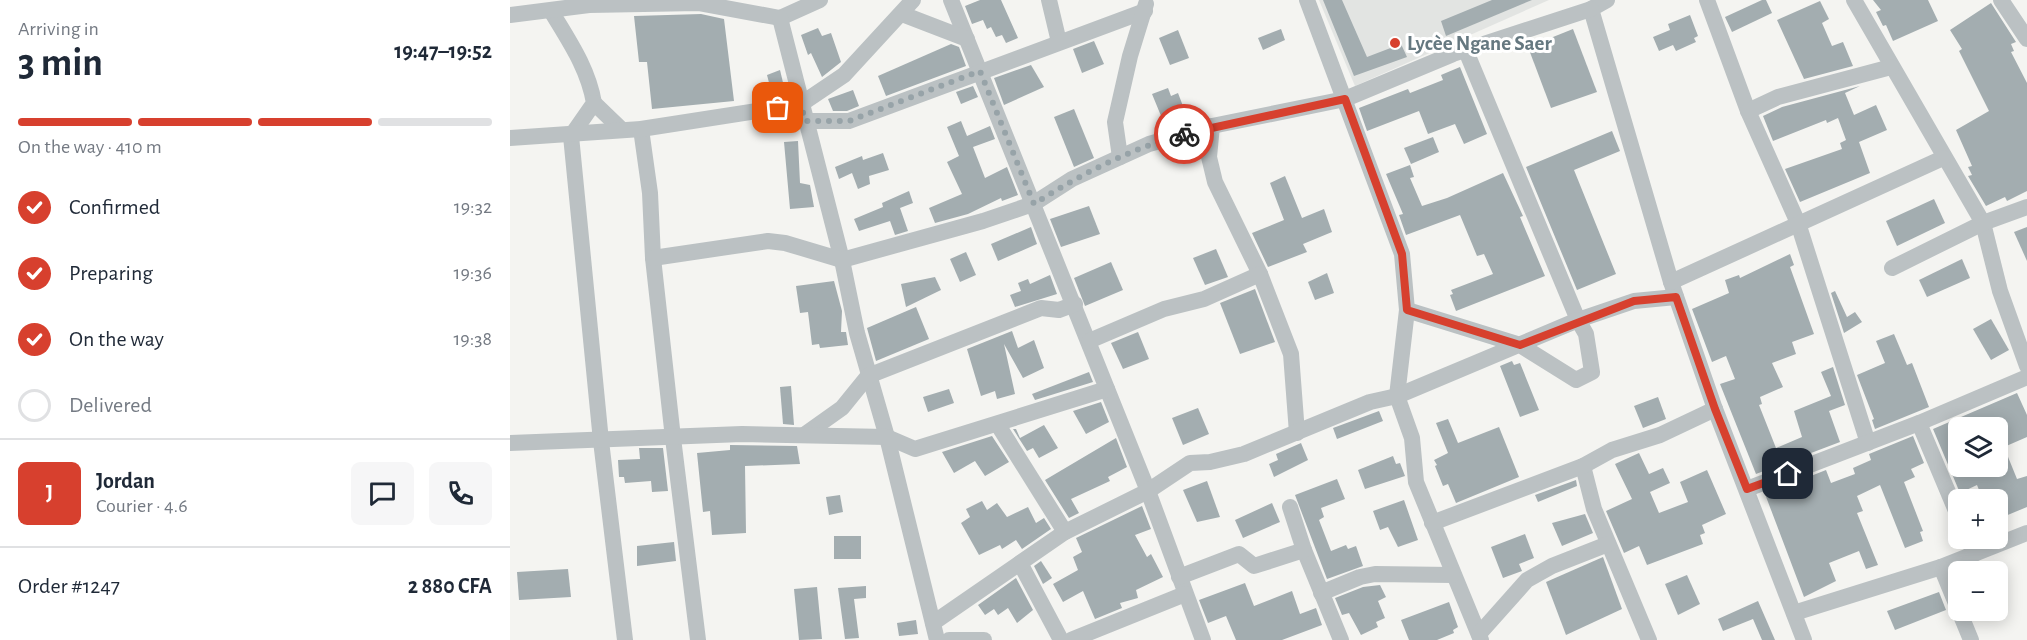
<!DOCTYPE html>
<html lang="en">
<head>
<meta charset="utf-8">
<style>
  body { margin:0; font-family:"Alegreya Sans",sans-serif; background:#f6f6f7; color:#1f2937; height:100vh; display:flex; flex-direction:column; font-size:22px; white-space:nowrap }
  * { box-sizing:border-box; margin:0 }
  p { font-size:20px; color:#747a83 }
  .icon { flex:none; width:33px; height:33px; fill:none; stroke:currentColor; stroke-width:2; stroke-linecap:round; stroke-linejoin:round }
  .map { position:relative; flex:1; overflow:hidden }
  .sheet { display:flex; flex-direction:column; background:#fff; width:510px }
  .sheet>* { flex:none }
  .buttons { position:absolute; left:1438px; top:417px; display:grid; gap:12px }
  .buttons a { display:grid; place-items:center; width:60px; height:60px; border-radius:9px; background:#fff; box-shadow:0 3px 15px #0003; font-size:30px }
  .pin { position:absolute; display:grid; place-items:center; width:51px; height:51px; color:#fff; margin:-26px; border-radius:12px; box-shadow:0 3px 9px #0006 }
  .courier { position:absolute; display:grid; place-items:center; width:60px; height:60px; margin:-30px; border:4px solid #d7402e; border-radius:50%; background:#fff; color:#222; box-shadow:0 2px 8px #0007 }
  .overview em { font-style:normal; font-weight:600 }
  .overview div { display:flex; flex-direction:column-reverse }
  .overview { display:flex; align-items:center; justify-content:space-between; height:102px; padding:0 18px }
  h1 { font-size:39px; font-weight:600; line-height:45px }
  .bar { display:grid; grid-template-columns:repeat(4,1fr); gap:9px 6px; align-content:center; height:72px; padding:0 18px }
  .bar i { height:8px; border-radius:4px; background:#e0e1e3 }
  .bar .on { background:#d7402e }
  .bar p { grid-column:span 4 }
  .line { display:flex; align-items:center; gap:15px; padding:0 18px; border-top:2px solid #e0e1e3 }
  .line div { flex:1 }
  .round { display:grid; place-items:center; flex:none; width:63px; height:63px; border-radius:9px; background:#f6f6f7 }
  ol { padding:0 18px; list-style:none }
  li { display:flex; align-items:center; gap:18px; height:66px }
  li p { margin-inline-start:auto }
  li .icon { padding:6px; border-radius:50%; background:#d7402e; color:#fff; stroke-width:4 }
  li:last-child { color:#747a83 }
  li i { width:33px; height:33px; border:3px solid #e0e1e3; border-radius:50% }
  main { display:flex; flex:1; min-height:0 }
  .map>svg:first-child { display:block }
</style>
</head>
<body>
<main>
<section class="sheet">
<div class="overview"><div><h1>3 min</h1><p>Arriving in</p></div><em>19:47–19:52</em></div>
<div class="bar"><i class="on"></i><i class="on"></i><i class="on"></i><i></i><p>On the way · 410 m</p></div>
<ol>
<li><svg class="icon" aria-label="check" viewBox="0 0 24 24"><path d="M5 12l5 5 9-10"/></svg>Confirmed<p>19:32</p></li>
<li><svg class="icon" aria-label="check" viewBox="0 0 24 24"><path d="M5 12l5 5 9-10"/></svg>Preparing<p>19:36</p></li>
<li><svg class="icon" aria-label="check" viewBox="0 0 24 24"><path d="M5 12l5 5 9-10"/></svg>On the way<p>19:38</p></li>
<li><i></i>Delivered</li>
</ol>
<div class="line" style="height:108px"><b class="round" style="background:#d7402e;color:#fff">J</b><div><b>Jordan</b><p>Courier · 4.6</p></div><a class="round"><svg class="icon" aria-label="chat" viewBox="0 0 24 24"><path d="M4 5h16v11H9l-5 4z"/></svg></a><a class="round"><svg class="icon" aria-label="phone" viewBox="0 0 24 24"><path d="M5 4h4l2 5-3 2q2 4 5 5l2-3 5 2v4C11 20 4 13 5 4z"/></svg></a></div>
<div class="line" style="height:78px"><div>Order #1247</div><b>2 880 CFA</b></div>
</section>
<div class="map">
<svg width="1517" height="640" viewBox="0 0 1517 640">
  <rect width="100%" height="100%" fill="#f4f4f1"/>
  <polygon fill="#e2e4e2" points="809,0 1039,0 845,86"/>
  <g fill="#a3adb0" fill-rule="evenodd">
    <polygon points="470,0 491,0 508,38 496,43 492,35 486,37 481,27 477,29 473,20 462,24 455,6"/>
    <polygon points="813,0 832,0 857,57 891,44 897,57 844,76"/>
    <polygon points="982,0 1022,0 936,36 931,21"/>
    <polygon points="1252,0 1256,0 1262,13 1222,32 1215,17"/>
    <polygon points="1363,0 1418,0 1428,21 1383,41 1376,25 1373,26 1366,12 1371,10"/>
    <polygon points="1310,1 1319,19 1312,23 1322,46 1333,42 1343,66 1294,79 1267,20"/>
    <polygon points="1481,3 1506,42 1501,44 1504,51 1501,52 1517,83 1517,191 1497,201 1495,197 1476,206 1458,176 1462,175 1458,167 1462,166 1446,130 1479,111 1449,51 1452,49 1440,30"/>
    <polygon points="191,14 214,19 224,101 142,109 137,62 129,62 124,16"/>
    <polygon points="1180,15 1188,36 1184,38 1186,42 1166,51 1163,45 1149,51 1143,37 1160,30 1158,24"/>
    <polygon points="308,28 312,36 321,33 331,62 312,77 301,53 298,55 291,35"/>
    <polygon points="771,29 775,40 753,50 748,38"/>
    <polygon points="1063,29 1087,92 1041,108 1018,47"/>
    <polygon points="668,30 679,58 660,65 649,38"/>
    <polygon points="584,41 594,64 572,73 563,49"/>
    <polygon points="441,44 449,47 456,66 376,96 368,76"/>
    <polygon points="521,65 534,87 494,105 484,78"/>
    <polygon points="950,67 977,134 954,144 945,124 918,134 909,111 857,131 849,108 898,89 900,93 933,80 931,75"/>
    <polygon points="270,70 276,95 263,98 257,75"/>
    <polygon points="463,86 468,97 451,104 446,92"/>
    <polygon points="1350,86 1335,93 1344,115 1366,105 1377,130 1349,142 1360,173 1290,202 1275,169 1332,149 1330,143 1336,140 1328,118 1317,123 1316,120 1263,141 1253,116 1272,107"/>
    <polygon points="658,88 661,96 668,93 676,114 664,126 656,128 642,94"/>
    <polygon points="343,90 349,106 337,111 323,111 318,99"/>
    <polygon points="564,109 584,158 564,167 544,117"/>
    <polygon points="451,121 457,136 480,126 485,139 463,147 475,178 497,167 508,195 492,201 491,198 458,214 425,223 419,208 452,194 437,162 449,156 437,127"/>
    <polygon points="1102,131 1110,151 1064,170 1106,274 1067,290 1016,167"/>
    <polygon points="923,137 929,152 901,164 894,148"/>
    <polygon points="288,141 290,183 300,185 304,207 280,209 274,142"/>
    <polygon points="373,153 379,170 359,176 360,184 348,189 342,173 329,179 325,167 352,156 353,160"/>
    <polygon points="900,165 904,177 900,178 912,206 937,198 993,173 1013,216 1010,217 1035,276 946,311 940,295 943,294 941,290 983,274 974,254 967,256 950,215 896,235 889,215 893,214 876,174"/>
    <polygon points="775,176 792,218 814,209 822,232 793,244 797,252 758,267 742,233 774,220 760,183"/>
    <polygon points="399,191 403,203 390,208 398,231 385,235 380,221 349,231 344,219 373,207 372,203"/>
    <polygon points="1424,199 1435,223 1387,246 1376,221"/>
    <polygon points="579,206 590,234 551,247 540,219"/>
    <polygon points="521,227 527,244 488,261 481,244"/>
    <polygon points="1517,227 1517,261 1504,232"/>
    <polygon points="706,249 718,277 695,285 683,258"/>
    <polygon points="456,252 466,275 450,282 440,259"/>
    <polygon points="1280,254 1284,265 1280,267 1304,334 1282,342 1286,354 1262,363 1273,387 1250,397 1252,404 1249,405 1266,448 1292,437 1284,411 1321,396 1311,372 1323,367 1335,405 1319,411 1330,442 1246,474 1210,384 1225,379 1216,356 1202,362 1182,309 1219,293 1215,280 1229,275 1230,278"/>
    <polygon points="1452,259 1460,278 1417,297 1409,280"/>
    <polygon points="601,262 613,290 575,306 564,278"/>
    <polygon points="817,273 824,293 805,300 798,282"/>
    <polygon points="540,275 547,294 505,307 500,295 511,291 508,283 518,279 520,284"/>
    <polygon points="425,277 431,290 396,307 391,284"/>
    <polygon points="324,281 332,311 331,332 336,332 338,345 310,348 309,344 302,345 298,312 290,313 286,286"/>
    <polygon points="745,289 765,342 730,354 710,303"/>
    <polygon points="1325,291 1337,317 1345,312 1352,322 1334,333 1321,293"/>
    <polygon points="406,307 419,339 366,361 357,328"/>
    <polygon points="1481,319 1499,350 1481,360 1463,329"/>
    <polygon points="502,331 508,348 524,340 534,368 513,378 494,344 505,394 487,399 485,391 471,396 457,349"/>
    <polygon points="628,332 639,359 613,369 601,343"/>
    <polygon points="1384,334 1397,365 1402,363 1419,407 1365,429 1362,420 1364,419 1347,375 1375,363 1366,341"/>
    <polygon points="1002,361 1004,365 1010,363 1029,410 1010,417 990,366"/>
    <polygon points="579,372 583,382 525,400 522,394"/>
    <polygon points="281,386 284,425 273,424 270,387"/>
    <polygon points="439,389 444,403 418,412 413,397"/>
    <path d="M1507,393L1517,415V437L1494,447L1507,479L1517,476V507L1488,519V500H1473L1467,485L1450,493L1423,429ZM1449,428H1488V466H1449Z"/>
    <polygon points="1148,397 1156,419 1133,428 1124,406"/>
    <polygon points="591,402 599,422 576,434 563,411"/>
    <polygon points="688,408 699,434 673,445 662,418"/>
    <polygon points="869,411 873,421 827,439 823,428"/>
    <polygon points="938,419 948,443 989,427 1009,477 946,503 938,484 933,486 925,466 927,465 924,460 938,453 926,423"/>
    <polygon points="534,425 548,448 529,458 523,448 517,451 503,429 506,429 510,438"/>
    <polygon points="482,436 499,462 475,476 465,461 444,473 432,452"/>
    <polygon points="1403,436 1414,463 1401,469 1405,477 1394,482 1413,531 1410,532 1413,541 1395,548 1370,485 1347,496 1353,511 1347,513 1368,565 1356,569 1349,551 1319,563 1326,581 1294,597 1255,494 1316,470 1321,483 1345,474 1343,468 1361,460 1359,454"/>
    <polygon points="606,438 617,467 598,477 600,481 561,499 569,513 559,518 535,480"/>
    <polygon points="791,443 798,460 764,477 759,464 768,460 766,454"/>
    <polygon points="220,445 287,446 290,464 235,466 236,533 202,535 200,511 193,512 187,453 220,450"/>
    <polygon points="129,448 153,448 158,491 142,492 141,481 115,483 114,477 109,477 108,460 130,459"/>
    <polygon points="1129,453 1139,474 1153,468 1160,483 1140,492 1149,513 1178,502 1170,482 1197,470 1216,514 1192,525 1195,533 1190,535 1193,544 1137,565 1129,546 1114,553 1096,511 1122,499 1105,464"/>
    <polygon points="883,456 886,464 890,463 895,476 855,489 848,470"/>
    <polygon points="827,479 835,499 811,508 814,517 809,520 821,551 836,545 838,549 846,546 853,566 817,579 785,495"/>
    <polygon points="1066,480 1067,486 1028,502 1025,495"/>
    <polygon points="697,481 710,517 687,522 673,490"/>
    <polygon points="330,495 333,512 319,515 316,497"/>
    <polygon points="894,500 908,540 888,547 878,527 870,530 863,511"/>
    <polygon points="472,501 477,510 487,503 497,517 518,507 526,523 534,518 541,529 512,549 506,540 492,549 490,545 469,555 451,523 460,517 456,509"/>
    <polygon points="762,503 770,522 733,538 725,520"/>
    <polygon points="632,506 641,529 625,535 637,557 641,554 653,577 626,590 628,598 610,603 612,608 585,619 573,591 553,602 543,584 568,570 563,557 572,552 566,538"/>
    <polygon points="1075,514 1083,533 1052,546 1042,523"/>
    <polygon points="1015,534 1024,558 1009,564 1012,571 993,578 981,547"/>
    <rect x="324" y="536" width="27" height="23"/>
    <polygon points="164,542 166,561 127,566 127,546"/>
    <polygon points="1093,557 1112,609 1056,635 1036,582"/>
    <polygon points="531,561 542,578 533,584 524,566"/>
    <polygon points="58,569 61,597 9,600 7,572"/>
    <polygon points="1177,575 1190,604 1168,615 1155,584"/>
    <polygon points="506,578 523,610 507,623 498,608 488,615 484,609 475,615 468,605"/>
    <polygon points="735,583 744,606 782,591 790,614 806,608 812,625 772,640 726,640 716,616 698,623 689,600"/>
    <polygon points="870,585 876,597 868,601 875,618 866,622 868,627 851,635 839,613 832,615 825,598 853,587"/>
    <polygon points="356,586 356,598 344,599 349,638 335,639 328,588"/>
    <polygon points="307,587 312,639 289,640 284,589"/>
    <polygon points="1429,592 1436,610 1385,630 1377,611"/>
    <polygon points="1248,601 1265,640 1252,640 1243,619 1213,631 1208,619"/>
    <polygon points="939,602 948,627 943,630 944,633 927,640 899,640 891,620"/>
    <polygon points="406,620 408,634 389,636 387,623"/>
  </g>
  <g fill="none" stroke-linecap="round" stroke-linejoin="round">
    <g stroke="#bbc1c3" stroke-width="16">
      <polyline points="441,0 638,491 693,640"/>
      <polyline points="539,0 549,42"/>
      <polyline points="797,0 892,254 897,310 887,396 902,438 906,482 971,640"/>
      <polyline points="1097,0 1081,9 1161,282 1205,409 1294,640"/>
      <polyline points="1197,0 1238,111 1288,223 1358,443"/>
      <polyline points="1344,0 1473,223 1490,291 1517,366"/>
      <polyline points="1491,0 1517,39"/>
      <path d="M41,11C59,41 78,68 84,103L61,136L91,441L115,640"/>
      <polyline points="392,14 457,39"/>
      <polyline points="0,15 79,5 188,3 270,18 310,0"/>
      <polyline points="270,18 332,260 347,333 377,437 427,640"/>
      <polyline points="956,51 1068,320 1124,301 1166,297"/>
      <polyline points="84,103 111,129"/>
      <polyline points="1238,111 1268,97 1381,67"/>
      <polyline points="295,121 339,121 635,11"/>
      <polyline points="702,126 699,157 705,182 750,274"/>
      <polyline points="131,129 140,193 143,258 163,438 188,640"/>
      <polyline points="0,138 131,129 291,104 334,75 403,0"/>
      <polyline points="610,157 605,122 620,56 636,4"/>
      <polyline points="143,258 258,241 275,243 332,260 473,221 523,204 562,179 639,144 702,126 835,99 943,54 1081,9"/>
      <polyline points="1382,268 1473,223 1517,207"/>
      <polyline points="1161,282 1433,158"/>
      <polyline points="579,341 654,309 694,299 750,274 781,354 787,433"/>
      <polyline points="1409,423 1449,518"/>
      <polyline points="488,425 555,532"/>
      <polyline points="294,435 332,408 358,376 531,308 549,310 565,304"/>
      <polyline points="0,443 232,434 377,437 405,449 597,389"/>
      <polyline points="1073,466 1084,509 1139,640"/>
      <polyline points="1237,489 1409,423 1517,377"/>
      <polyline points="922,523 1073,466 1102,450 1150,435 1205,409"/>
      <polyline points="1458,538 1464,554"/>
      <polyline points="794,550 831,640"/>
      <polyline points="510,563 551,640"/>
      <polyline points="1431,567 1461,640"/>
      <polyline points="669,577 729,554 744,566 794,550 780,507"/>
      <polyline points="811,593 850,577 865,574 942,575"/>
      <polyline points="1284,613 1431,567 1517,533"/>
      <polyline points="423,623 555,532 638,491 680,463 700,462 734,454 860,402 887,396 1068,320 1076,334 1082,372 1066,380 1010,345 897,310"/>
      <polyline points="969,634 1017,580 1042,566 1098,544"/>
      <polyline points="439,640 474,640"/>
      <polyline points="561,640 675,594"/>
    </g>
  </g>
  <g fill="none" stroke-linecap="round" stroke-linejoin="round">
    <path stroke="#97a3a8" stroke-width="6" stroke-dasharray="0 10.8" d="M268,108L291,104L295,121H339L470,71L524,204C571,174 620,149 674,134"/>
    <polyline stroke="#d7402e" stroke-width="8" points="674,134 835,99 892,254 897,310 1010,345 1124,301 1166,297 1205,409 1237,489 1278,474"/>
  </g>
  <circle fill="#d7402e" stroke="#fff" stroke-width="2" cx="885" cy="43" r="6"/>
  <g text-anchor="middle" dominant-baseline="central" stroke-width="6" stroke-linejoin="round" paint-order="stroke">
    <g font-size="21" font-weight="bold" fill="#657880" stroke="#fff" text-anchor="start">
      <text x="897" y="43">Lycèe Ngane Saer</text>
    </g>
  </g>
</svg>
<div class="buttons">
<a><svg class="icon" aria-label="layers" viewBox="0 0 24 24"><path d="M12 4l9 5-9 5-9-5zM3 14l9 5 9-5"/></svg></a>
<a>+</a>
<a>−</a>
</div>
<div class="pin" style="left:268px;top:108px;background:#ea580c"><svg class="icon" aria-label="bag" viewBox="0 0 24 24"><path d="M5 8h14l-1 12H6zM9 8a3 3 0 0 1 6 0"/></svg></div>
<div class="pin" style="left:1278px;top:474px;background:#1f2937"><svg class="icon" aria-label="home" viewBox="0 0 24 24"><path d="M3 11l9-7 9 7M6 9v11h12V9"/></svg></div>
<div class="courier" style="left:674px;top:134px"><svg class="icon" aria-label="bike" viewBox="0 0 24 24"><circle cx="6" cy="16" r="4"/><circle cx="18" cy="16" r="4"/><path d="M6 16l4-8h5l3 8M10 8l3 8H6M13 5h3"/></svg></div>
</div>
</main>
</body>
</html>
